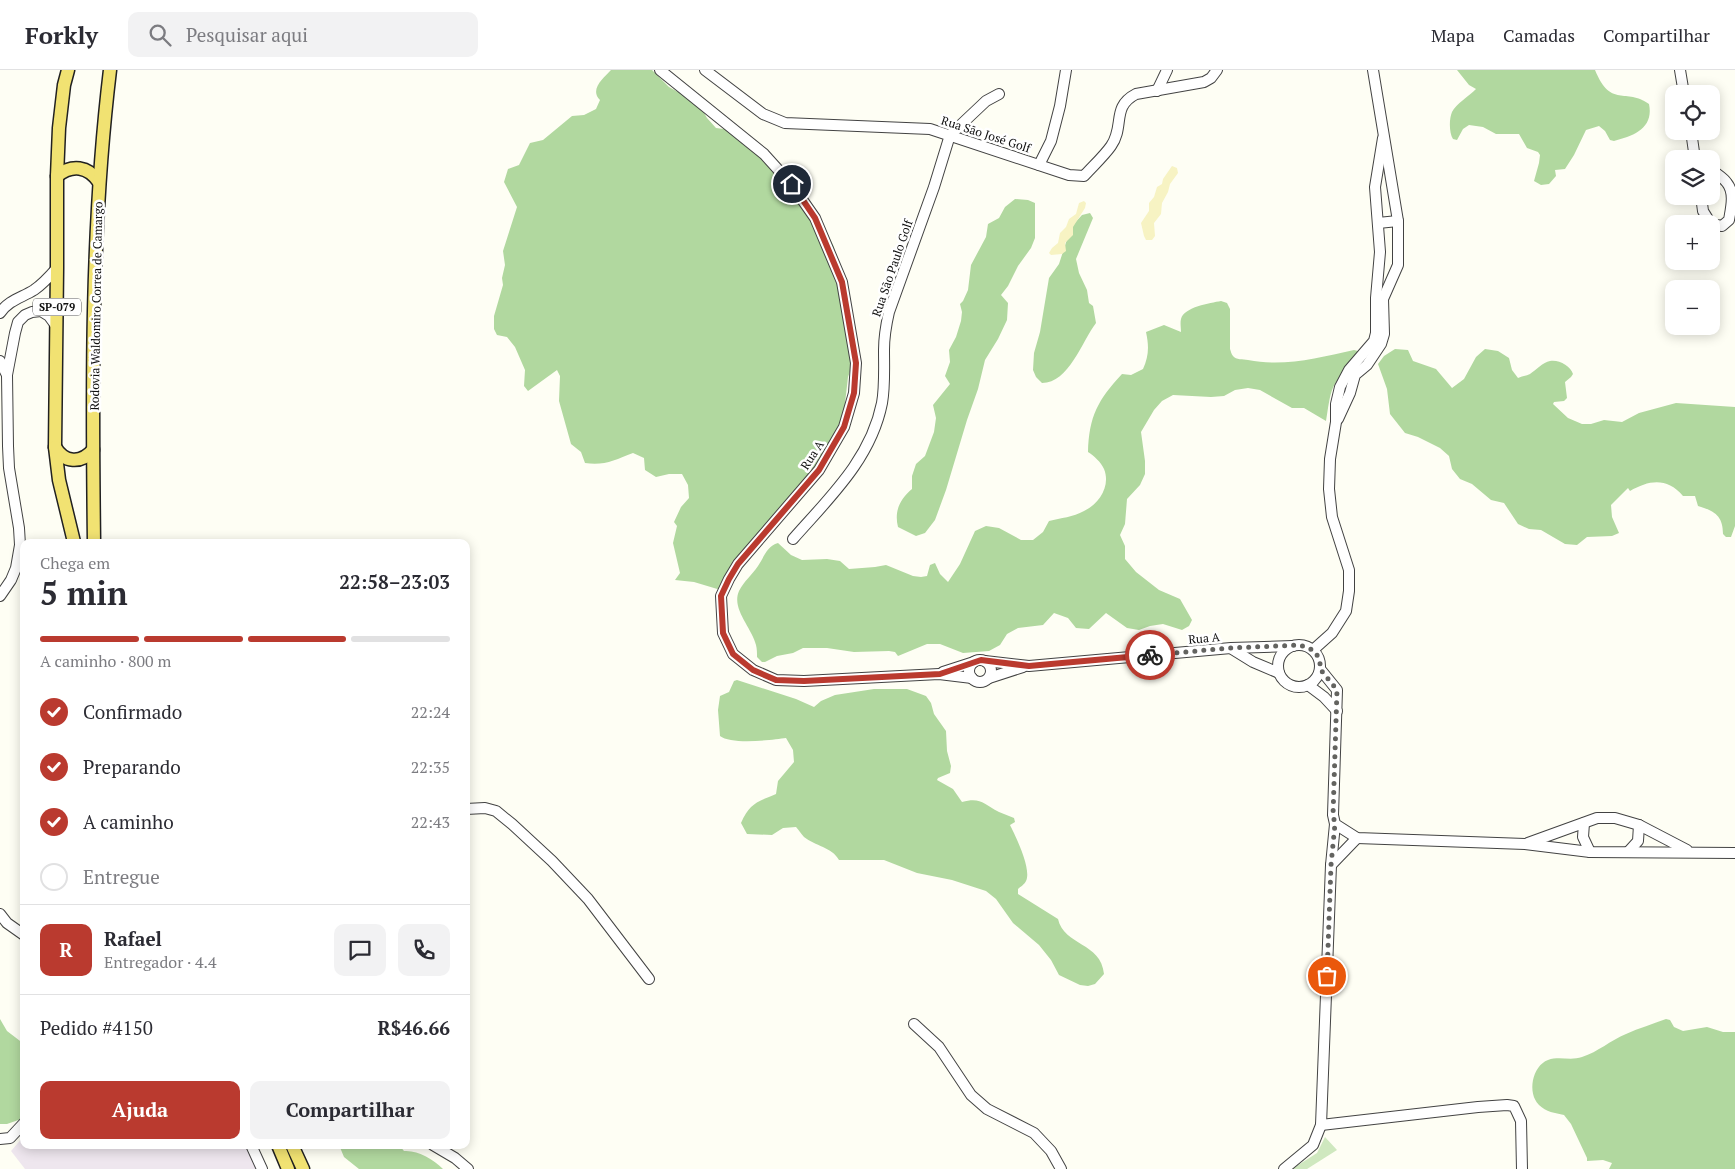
<!DOCTYPE html>
<html lang="pt">
<head>
<meta charset="utf-8">
<style>
  body { margin:0; font-family:"PT Serif",serif; background:#f2f2f3; color:#2b2b33; height:100vh; display:flex; flex-direction:column; font-size:19px; white-space:nowrap }
  * { box-sizing:border-box; margin:0 }
  p { font-size:16px; color:#7c7c81 }
  .icon { flex:none; width:28px; height:28px; fill:none; stroke:currentColor; stroke-width:2; stroke-linecap:round; stroke-linejoin:round }
  .map { position:relative; flex:1; overflow:hidden }
  .drawer { position:absolute; left:20px; top:469px; width:450px; height:610px; display:flex; flex-direction:column; background:#fff; border-radius:10px; box-shadow:0 2px 12px #0003 }
  .drawer>* { flex:none }
  .tools { position:absolute; left:1665px; top:15px; display:grid; gap:10px }
  .tools a { display:grid; place-items:center; width:55px; height:55px; border-radius:10px; background:#fff; box-shadow:0 2px 12px #0003; font-size:25px }
  .pin { position:absolute; display:grid; place-items:center; width:42px; height:42px; color:#fff; margin:-21px; border:2px solid #fff; border-radius:50%; box-shadow:0 1px 5px #0007 }
  .courier { position:absolute; display:grid; place-items:center; width:50px; height:50px; margin:-25px; border:4px solid #ba3a2f; border-radius:50%; background:#fff; color:#222; box-shadow:0 1px 6px #0007 }
  .overview em { font-style:normal; font-weight:700 }
  .overview div { display:flex; flex-direction:column-reverse }
  .overview { display:flex; align-items:center; justify-content:space-between; height:85px; padding:0 20px }
  h1 { font-size:32px; font-weight:700; line-height:38px }
  .bar { display:grid; grid-template-columns:repeat(4,1fr); gap:8px 5px; align-content:center; height:60px; padding:0 20px }
  .bar i { height:6px; border-radius:4px; background:#e1e1e2 }
  .bar .current { background:#ba3a2f }
  .bar p { grid-column:span 4 }
  .line { display:flex; align-items:center; gap:12px; padding:0 20px; border-top:1px solid #e1e1e2 }
  .line div { flex:1 }
  .round { display:grid; place-items:center; flex:none; width:52px; height:52px; border-radius:10px; background:#f2f2f3 }
  ol { padding:0 20px; list-style:none }
  li { display:flex; align-items:center; gap:15px; height:55px }
  li p { margin-inline-start:auto }
  li .icon { padding:5px; border-radius:50%; background:#ba3a2f; color:#fff; stroke-width:4 }
  li:last-child { color:#7c7c81 }
  li i { width:28px; height:28px; border:2px solid #e1e1e2; border-radius:50% }
  .primary-button { display:flex; gap:10px; margin-top:auto; padding:10px 20px }
  .primary-button a { flex:1; height:58px; border-radius:10px; background:#ba3a2f; color:#fff; font-size:20px; font-weight:700; line-height:58px; text-align:center }
  .primary-button a+a { background:#f2f2f3; color:#2b2b33 }
  header { display:flex; align-items:center; gap:30px; box-sizing:border-box; height:70px; padding:0 25px; background:#fff; border-bottom:1px solid #e1e1e2 }
  header strong { font-size:24px }
  nav { display:flex; gap:28px; margin-inline-start:auto; font-size:18px }
  .search { width:350px; height:45px; background:#f2f2f3; display:flex; align-items:center; gap:12px; box-sizing:border-box; padding:0 18px; border-radius:10px; color:#7c7c81; font-size:19px }
  .map>svg:first-child { display:block }
</style>
</head>
<body>
<header>
<strong>Forkly</strong>
<div class="search"><svg class="icon" aria-label="search" viewBox="0 0 24 24"><circle cx="10" cy="10" r="6"/><path d="M15 15l6 6"/></svg>Pesquisar aqui</div>
<nav><a>Mapa</a><a>Camadas</a><a>Compartilhar</a></nav>
</header>
<div class="map">
<svg width="1735" height="1099" viewBox="0 0 1735 1099">
  <rect width="100%" height="100%" fill="#fefef4"/>
  <polygon fill="#eee6ee" points="24,1066 24,1075 247,1075 258,1099 25,1099 11,1081"/>
  <polygon fill="#cfe8bf" points="1325,1067 1337,1080 1307,1099 1292,1099 1317,1083"/>
  <g fill="#b1d89f">
    <path d="M611,0H652L669,17L678,22L683,20L700,36L707,48L716,58L732,60L773,99L787,120L815,144L823,155L834,177L840,203L852,296L848,307L844,342L832,378L748,479L724,521L694,512L675,510L680,503L673,473L677,456L674,452L681,437L689,428L688,415L682,404H669L656,407L645,400L644,388L633,383C615,390 604,396 585,393L581,382L571,374L559,331L560,306L557,300L528,321L524,316L525,300L515,277L507,267L497,265L494,259V246L503,215L502,208L505,195L503,181L517,137L504,112L508,99L519,95L530,73L543,70L572,46L584,45L596,39L600,30C589,19 604,8 611,0Z"/>
    <path d="M1457,0H1595C1611,39 1626,17 1649,34C1654,58 1634,66 1614,71L1610,70L1605,61L1599,56L1586,60L1574,85L1565,99L1555,100L1556,106L1549,114L1541,115L1534,111L1539,93L1540,85L1538,82L1527,78L1519,64H1496L1483,57L1469,55L1463,59L1457,70L1453,69C1449,63 1449,49 1452,42C1456,34 1469,26 1476,19L1469,15Z"/>
    <path d="M1015,129L1028,130L1035,133V168L1031,178L1018,196L1008,216L1001,225L1008,233L1007,250L998,269L985,290L978,319L967,350L946,420L935,450L925,463L916,466L898,457C894,441 900,429 912,419V406L916,394L925,386L934,362L936,348L933,335L950,314L945,306L950,292L949,280L956,267L961,251L962,242L960,234L963,231L968,220L971,195L986,167L988,154L999,148L1005,137Z"/>
    <path d="M1090,143L1093,148L1076,189L1079,203L1087,220L1089,233L1093,236L1096,253C1082,271 1069,313 1042,313L1036,307L1033,300L1034,283L1040,262L1049,208L1059,194L1071,157L1082,145Z"/>
    <path d="M1221,231L1227,233L1230,239V279C1231,281 1231,284 1233,286C1236,290 1243,289 1248,290C1284,297 1318,288 1354,280L1358,281L1362,284C1358,294 1348,299 1340,307C1329,318 1329,336 1326,351L1304,338H1292L1260,320L1248,318L1235,320L1224,326L1211,327L1173,325L1162,331L1154,340L1141,362L1145,391V404L1140,415L1127,429L1125,454L1120,465L1125,476V489L1136,502L1159,520L1180,529L1192,550L1189,556L1182,560L1163,554L1150,556L1139,560L1127,558L1106,543L1089,559L1076,558L1068,548L1054,543L1043,555L1018,558L1007,564L1000,575L989,581L963,583L940,574H927L898,586L895,582L889,581L854,582L827,578H803L793,583L777,586L765,592H762L757,587C757,583 757,579 756,575C752,558 731,539 739,521C744,511 752,505 758,496C764,487 767,476 778,473L791,485L802,490L827,489L840,491L849,499L875,497L886,495L913,506L921,507L927,506L930,495L935,493L940,504L948,512L960,494L975,461L986,456L999,458L1021,470H1033L1043,462L1049,451C1061,448 1073,447 1084,441C1099,434 1111,416 1104,399C1101,392 1094,386 1088,382C1089,346 1098,330 1122,304L1131,305L1143,299C1149,286 1149,276 1146,262L1164,255L1181,262C1181,258 1180,253 1181,249C1184,237 1210,233 1221,231Z"/>
    <path d="M1395,279L1408,280L1413,291L1436,299L1452,318L1464,309L1476,287L1485,279L1498,281L1509,288L1512,300L1518,308C1522,306 1526,306 1530,304C1536,300 1543,292 1550,291C1558,289 1571,296 1573,304L1571,307L1565,312L1567,328L1564,331L1554,332L1553,334L1568,348L1582,354H1591L1604,350L1622,352L1639,343L1676,333L1735,337V456L1731,467H1726L1723,464C1723,446 1715,441 1698,436L1695,426H1683C1667,407 1649,410 1630,421L1628,418L1611,435L1612,447L1619,463L1612,466L1587,467L1577,475L1565,474L1541,460L1529,459L1518,454L1504,433L1491,430L1472,414L1460,409L1452,399L1449,386L1440,378L1418,367L1405,363L1390,344L1387,319L1378,294L1384,286Z"/>
    <path d="M737,610L796,629L814,637L821,631L835,625L874,619H907L926,626L931,633L934,644L946,661L947,681L951,696L950,703L938,708L937,710L953,719L962,732C981,727 983,734 999,742C1004,744 1009,746 1014,748L1015,752L1010,755C1015,765 1032,799 1026,811C1025,814 1020,817 1018,819V824L1058,849C1064,876 1101,872 1104,904L1095,914L1088,916L1080,915L1059,905L1051,890L1039,875L1013,853L996,829L986,821L952,810L917,803L884,790H839C832,777 815,776 804,767C801,764 799,760 796,757L783,758L772,765L747,764L741,753C750,733 757,732 776,724L778,711L794,692L793,680L786,668C772,670 731,675 720,666L718,640L720,626L729,622L734,611Z"/>
    <polygon points="0,949 7,961 24,974 24,1048 7,1054 0,1054"/>
    <path d="M1666,949L1670,950L1674,957L1683,961L1707,957L1723,962H1735V1099H1609L1612,1093L1603,1090L1587,1091V1088L1571,1054L1564,1045C1555,1043 1546,1042 1539,1035C1527,1023 1532,996 1548,990C1559,986 1571,991 1582,987C1598,982 1611,970 1626,964C1639,958 1653,954 1666,949Z"/>
    <path d="M339,1075H399L404,1081C418,1080 433,1089 443,1099H359L344,1087Z"/>
  </g>
  <g fill="#f7f3c3">
    <polygon points="1172,96 1177,98 1178,103 1170,114 1168,122 1162,133 1161,144 1154,153 1155,166 1152,170 1146,170 1144,166 1141,153 1149,141 1149,133 1154,127 1157,117 1162,114 1163,109"/>
    <polygon points="1084,131 1086,133 1085,138 1073,157 1073,165 1065,173 1066,181 1062,184 1051,185 1049,183 1052,178 1058,173 1060,163 1066,157 1069,149 1076,144 1079,133"/>
  </g>
  <g fill="none" stroke-linecap="round" stroke-linejoin="round">
    <defs>
      <g id="minor">
        <polyline points="660,0 764,84 792,115 815,148 842,212 856,293 854,323 844,357 819,400 738,494 729,509 721,526 723,563 733,584 753,600 776,610 804,611 939,604 972,608"/>
        <path d="M705,0L763,44L785,53L930,59L1069,105L1084,106C1093,96 1104,86 1111,76C1125,56 1111,37 1136,24L1204,12L1211,8L1217,0"/>
        <polyline points="1680,0 1684,24"/>
        <polyline points="1157,21 1167,0"/>
        <polyline points="1691,61 1695,89"/>
        <polyline points="1039,95 1051,71 1060,36 1066,0"/>
        <path d="M1711,99C1716,104 1723,107 1727,113C1735,123 1731,138 1729,150L1722,156L1711,154"/>
        <polyline points="1701,126 1703,141 1711,154"/>
        <polyline points="1378,153 1398,151"/>
        <path d="M0,243C9,230 21,228 34,220C43,214 50,206 57,198"/>
        <polyline points="0,291 7,305"/>
        <polyline points="1338,349 1350,323 1355,305 1367,295 1381,274 1384,264 1383,229 1398,195 1398,151 1373,0"/>
        <path d="M793,469C829,428 871,389 882,333C885,316 884,298 884,280C884,267 886,255 889,242L934,117L950,65L986,31L999,24"/>
        <polyline points="0,526 11,510 16,498 20,475 19,458 9,398 8,376 7,305 15,263 18,252 25,245 32,242 41,241 49,246 57,257"/>
        <circle cx="1299" cy="596" r="21"/>
        <polyline points="1232,579 1253,592 1279,603"/>
        <polyline points="1313,580 1332,563 1346,541 1349,521 1349,500 1332,447 1329,419 1330,389 1336,352 1336,334 1340,317 1349,300 1374,271 1376,263 1376,228 1380,182 1375,117 1383,68"/>
        <circle cx="980" cy="601" r="11"/>
        <polyline points="985,591 1029,596 1231,578 1293,576"/>
        <polyline points="1320,599 1337,620 1333,745 1335,754 1357,768 1525,774 1590,782 1735,783"/>
        <polyline points="943,602 974,592"/>
        <polyline points="989,608 1023,597"/>
        <polyline points="1308,615 1324,627 1337,641"/>
        <polyline points="466,739 485,738 496,741 512,754 552,791 588,829 649,909"/>
        <polyline points="1584,753 1583,767 1590,782"/>
        <polyline points="1528,773 1597,748 1615,748 1639,755 1687,780"/>
        <polyline points="1628,782 1638,771 1639,755"/>
        <polyline points="1331,795 1357,768"/>
        <polyline points="0,844 7,853 24,865"/>
        <polyline points="914,954 939,977 971,1025 987,1039 1034,1063 1051,1081 1061,1099"/>
        <polyline points="1321,1055 1478,1037 1507,1035 1514,1036 1521,1051 1522,1099"/>
        <polyline points="0,1069 10,1068 24,1053"/>
        <polyline points="251,1075 262,1099"/>
        <polyline points="433,1075 455,1088 468,1099"/>
        <polyline points="1284,1099 1313,1075 1321,1055 1331,795 1335,754"/>
      </g>
      <g id="major">
        <polyline points="68,0 64,15 59,58 57,106 57,198 55,377 59,410 74,472"/>
        <path d="M57,106C72,94 88,96 99,112"/>
        <path d="M55,377C64,393 81,394 93,380"/>
        <path d="M94,472C92,315 91,157 110,0"/>
        <polyline points="278,1075 288,1099"/>
        <polyline points="292,1075 303,1099"/>
      </g>
    </defs>
    <use href="#minor" stroke="#434343" stroke-width="12"/>
    <use href="#major" stroke="#212121" stroke-width="15"/>
    <use href="#minor" stroke="#fff" stroke-width="10"/>
    <use href="#major" stroke="#f1e272" stroke-width="12"/>
  </g>
  <g fill="none" stroke-linecap="round" stroke-linejoin="round">
    <polyline stroke="#636360" stroke-width="5" stroke-dasharray="0 9" points="1150,585 1231,578 1300,575 1313,580 1317,585 1320,592 1320,599 1337,620 1333,745 1335,754 1331,795 1327,906"/>
    <polyline stroke="#ba3a2f" stroke-width="6" points="792,114 815,148 842,212 856,293 854,323 844,357 819,400 738,494 729,509 721,526 723,563 733,584 753,600 776,610 804,611 940,604 981,590 1029,596 1150,585"/>
  </g>
  <g text-anchor="middle" dominant-baseline="central" stroke-width="5" stroke-linejoin="round" paint-order="stroke">
    <rect fill="#fff" stroke="#585858" stroke-width="1" x="33" y="228.5" width="48" height="17" rx="4"/>
    <g font-size="11" font-weight="bold" fill="#101010">
      <text x="57" y="237">SP-079</text>
    </g>
    <g font-size="12" fill="#101010" stroke="#fff">
      <text transform="translate(986 64) rotate(18)">Rua São José Golf</text>
      <text transform="translate(892 198) rotate(-71)">Rua São Paulo Golf</text>
      <text transform="translate(96 236) rotate(-89)">Rodovia Waldomiro Correa de Camargo</text>
      <text transform="translate(812 385) rotate(-57)">Rua A</text>
      <text transform="translate(1204 568) rotate(-5)">Rua A</text>
    </g>
  </g>
</svg>
<div class="tools">
<a><svg class="icon" aria-label="locate" viewBox="0 0 24 24"><circle cx="12" cy="12" r="6"/><path d="M12 2v4M12 18v4M2 12h4M18 12h4"/></svg></a>
<a><svg class="icon" aria-label="layers" viewBox="0 0 24 24"><path d="M12 4l9 5-9 5-9-5zM3 14l9 5 9-5"/></svg></a>
<a>+</a>
<a>−</a>
</div>
<div class="pin" style="left:1327px;top:906px;background:#ea580c"><svg class="icon" aria-label="bag" viewBox="0 0 24 24"><path d="M5 8h14l-1 12H6zM9 8a3 3 0 0 1 6 0"/></svg></div>
<div class="pin" style="left:792px;top:114px;background:#1f2937"><svg class="icon" aria-label="home" viewBox="0 0 24 24"><path d="M3 11l9-7 9 7M6 9v11h12V9"/></svg></div>
<div class="courier" style="left:1150px;top:585px"><svg class="icon" aria-label="bike" viewBox="0 0 24 24"><circle cx="6" cy="16" r="4"/><circle cx="18" cy="16" r="4"/><path d="M6 16l4-8h5l3 8M10 8l3 8H6M13 5h3"/></svg></div>
<section class="drawer">
<div class="overview"><div><h1>5 min</h1><p>Chega em</p></div><em>22:58–23:03</em></div>
<div class="bar"><i class="current"></i><i class="current"></i><i class="current"></i><i></i><p>A caminho · 800 m</p></div>
<ol>
<li><svg class="icon" aria-label="check" viewBox="0 0 24 24"><path d="M5 12l5 5 9-10"/></svg>Confirmado<p>22:24</p></li>
<li><svg class="icon" aria-label="check" viewBox="0 0 24 24"><path d="M5 12l5 5 9-10"/></svg>Preparando<p>22:35</p></li>
<li><svg class="icon" aria-label="check" viewBox="0 0 24 24"><path d="M5 12l5 5 9-10"/></svg>A caminho<p>22:43</p></li>
<li><i></i>Entregue</li>
</ol>
<div class="line" style="height:90px"><b class="round" style="background:#ba3a2f;color:#fff">R</b><div><b>Rafael</b><p>Entregador · 4.4</p></div><a class="round"><svg class="icon" aria-label="chat" viewBox="0 0 24 24"><path d="M4 5h16v11H9l-5 4z"/></svg></a><a class="round"><svg class="icon" aria-label="phone" viewBox="0 0 24 24"><path d="M5 4h4l2 5-3 2q2 4 5 5l2-3 5 2v4C11 20 4 13 5 4z"/></svg></a></div>
<div class="line" style="height:65px"><div>Pedido #4150</div><b>R$46.66</b></div>
<div class="primary-button"><a>Ajuda</a><a>Compartilhar</a></div>
</section>
</div>
</body>
</html>
